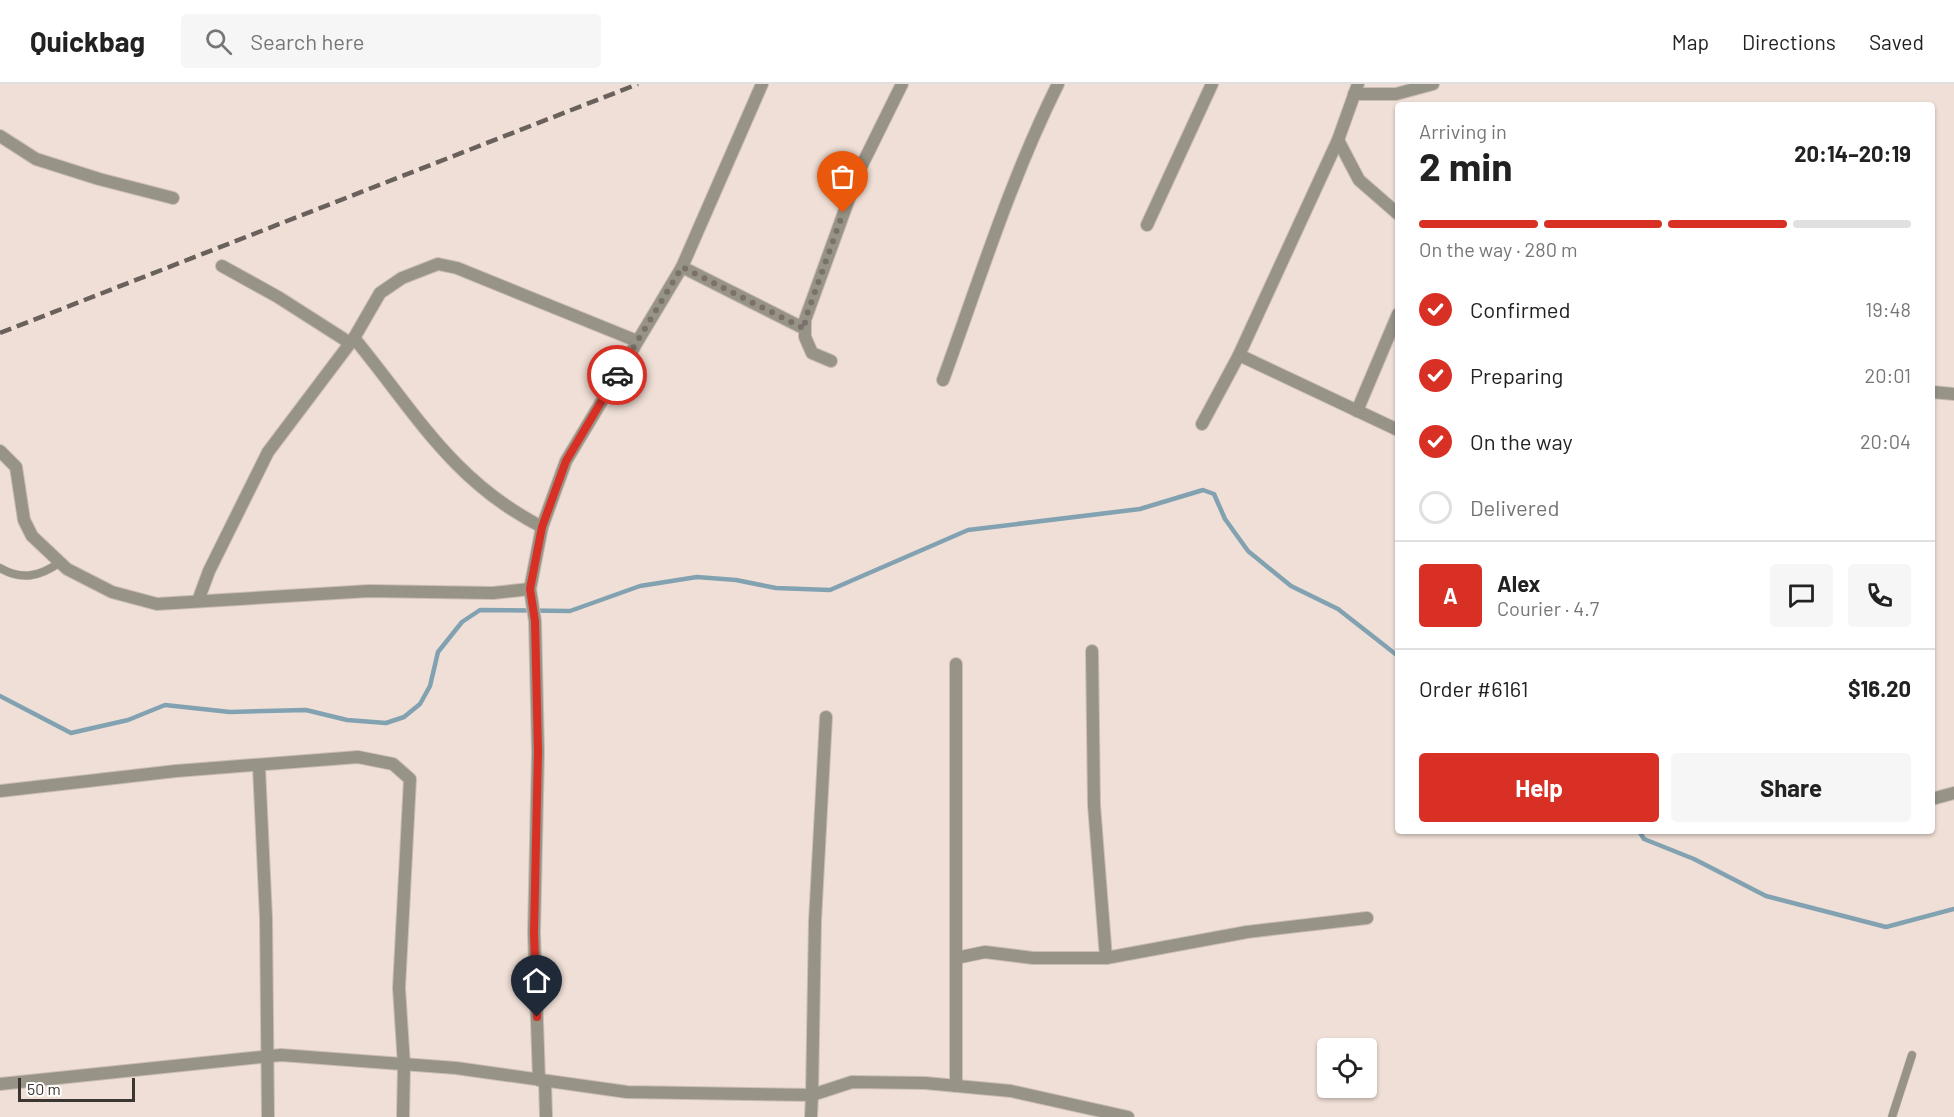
<!DOCTYPE html>
<html lang="en">
<head>
<meta charset="utf-8">
<style>
  body { margin:0; font-family:Barlow,sans-serif; background:#f6f6f6; color:#222; height:100vh; display:flex; flex-direction:column; font-size:22px; white-space:nowrap }
  * { box-sizing:border-box; margin:0 }
  p { font-size:20px; color:#767676 }
  .icon { flex:none; width:33px; height:33px; fill:none; stroke:currentColor; stroke-width:2; stroke-linecap:round; stroke-linejoin:round }
  .map { position:relative; flex:1; overflow:hidden }
  .sheet { position:absolute; left:1395px; top:18px; width:540px; height:732px; display:flex; flex-direction:column; background:#fff; border-radius:6px; box-shadow:0 2px 4px #0004 }
  .sheet>* { flex:none }
  .tools { position:absolute; left:1317px; top:954px; display:grid; gap:12px }
  .tools a { display:grid; place-items:center; width:60px; height:60px; border-radius:6px; background:#fff; box-shadow:0 2px 4px #0004; font-size:30px }
  .scale { position:absolute; left:18px; bottom:15px; width:117px; box-sizing:border-box; padding-left:6px; border:3px solid #3c3632; border-top:0; font-size:16px; line-height:21px; white-space:nowrap; color:#3c3632; -webkit-text-stroke:4px #fff; paint-order:stroke }
  .pin { position:absolute; display:grid; place-items:center; width:51px; height:51px; color:#fff; margin:-62px -26px; border-radius:50% 50% 50% 0; rotate:-45deg; box-shadow:0 0 6px #0007 }
  .pin .icon { rotate:45deg }
  .courier { position:absolute; display:grid; place-items:center; width:60px; height:60px; margin:-30px; border:4px solid #d93025; border-radius:50%; background:#fff; color:#222; box-shadow:0 2px 8px #0007 }
  .head em { font-style:normal; font-weight:700 }
  .head div { display:flex; flex-direction:column-reverse }
  .head { display:flex; align-items:center; justify-content:space-between; height:102px; padding:0 24px }
  h1 { font-size:39px; font-weight:700; line-height:45px }
  .bar { display:grid; grid-template-columns:repeat(4,1fr); gap:9px 6px; align-content:center; height:72px; padding:0 24px }
  .bar i { height:8px; border-radius:4px; background:#e0e0e0 }
  .bar .active { background:#d93025 }
  .bar p { grid-column:span 4 }
  .line { display:flex; align-items:center; gap:15px; padding:0 24px; border-top:2px solid #e0e0e0 }
  .line div { flex:1 }
  .round { display:grid; place-items:center; flex:none; width:63px; height:63px; border-radius:6px; background:#f6f6f6 }
  ol { padding:0 24px; list-style:none }
  li { display:flex; align-items:center; gap:18px; height:66px }
  li p { margin-inline-start:auto }
  li .icon { padding:6px; border-radius:50%; background:#d93025; color:#fff; stroke-width:4 }
  li:last-child { color:#767676 }
  li i { width:33px; height:33px; border:3px solid #e0e0e0; border-radius:50% }
  .action { display:flex; gap:12px; margin-top:auto; padding:12px 24px }
  .action a { flex:1; height:69px; border-radius:6px; background:#d93025; color:#fff; font-size:24px; font-weight:700; line-height:69px; text-align:center }
  .action a+a { background:#f6f6f6; color:#222 }
  header { display:flex; align-items:center; gap:36px; box-sizing:border-box; height:84px; padding:0 30px; background:#fff; border-bottom:2px solid #e0e0e0 }
  header strong { font-size:28px }
  nav { display:flex; gap:33px; margin-inline-start:auto; font-size:21px }
  .search { width:420px; height:54px; background:#f6f6f6; display:flex; align-items:center; gap:15px; box-sizing:border-box; padding:0 21px; border-radius:6px; color:#767676; font-size:22px }
  .map>svg:first-child { display:block }
</style>
</head>
<body>
<header>
<strong>Quickbag</strong>
<div class="search"><svg class="icon" aria-label="search" viewBox="0 0 24 24"><circle cx="10" cy="10" r="6"/><path d="M15 15l6 6"/></svg>Search here</div>
<nav><a>Map</a><a>Directions</a><a>Saved</a></nav>
</header>
<div class="map">
<svg width="1954" height="1033" viewBox="0 0 1954 1033">
  <rect width="100%" height="100%" fill="#efdfd6"/>
  <g fill="none" stroke-linecap="round" stroke-linejoin="round">
    <g stroke="#82a2b1" stroke-width="4.5">
      <polyline points="0,612 71,649 128,636 165,621 230,628 306,626 347,636 386,639 404,633 420,620 430,602 438,568 462,538 480,526 570,527 640,502 697,493 736,496 776,504 830,506 968,446 1140,425 1203,406 1214,410 1225,435 1248,467 1291,502 1338,525 1398,572"/>
      <polyline points="1639,747 1644,755 1694,775 1766,812 1886,843 1954,825"/>
    </g>
    <defs>
      <g id="lane">
        <path d="M0,484C22,497 40,492 59,479"/>
        <polyline points="1892,1033 1912,971"/>
      </g>
      <g id="street">
        <polyline points="1354,10 1396,10 1433,0"/>
        <polyline points="0,52 36,75 99,95 173,114"/>
        <polyline points="1338,56 1359,96 1398,130"/>
        <polyline points="1147,141 1212,0"/>
        <polyline points="222,182 278,213 350,259"/>
        <polyline points="682,183 805,245"/>
        <path d="M354,254C415,328 452,397 542,443"/>
        <polyline points="1239,271 1398,346"/>
        <polyline points="831,277 812,269 805,253 805,236 859,87 902,0"/>
        <path d="M943,296C979,197 1011,94 1058,0"/>
        <polyline points="1932,308 1954,310"/>
        <polyline points="1357,327 1398,230"/>
        <polyline points="1202,340 1239,271 1338,56 1358,0"/>
        <polyline points="0,367 16,383 24,436 32,452 67,485 112,508 157,520 369,507 493,509 530,505"/>
        <polyline points="198,517 209,487 268,368 354,254 380,209 402,194 438,180 457,184 637,257"/>
        <polyline points="1092,567 1094,721 1106,874"/>
        <polyline points="826,633 815,837 812,1011 852,998 925,999 1011,1007 1128,1033"/>
        <polyline points="259,683 266,834 268,1033"/>
        <polyline points="0,707 176,687 358,673 393,680 410,695 399,904 404,981 403,1033"/>
        <polyline points="1932,715 1954,709"/>
        <polyline points="956,874 985,868 1033,874 1106,874 1247,848 1367,834"/>
        <polyline points="539,996 534,849 538,668 535,537 530,505 542,443 566,377 682,183 762,0"/>
        <polyline points="545,997 546,1033"/>
        <polyline points="0,1000 281,971 456,984 627,1008 812,1011 811,1033"/>
        <polyline points="956,1002 956,580"/>
      </g>
    </defs>
    <use href="#lane" stroke="#cbbdb5" stroke-width="9"/>
    <use href="#street" stroke="#cbbdb5" stroke-width="14"/>
    <use href="#lane" stroke="#979386" stroke-width="8"/>
    <use href="#street" stroke="#979386" stroke-width="12"/>
    <polyline stroke="#6a615c" stroke-width="4.5" stroke-dasharray="12 6" stroke-linecap="butt" points="0,249 638,0"/>
  </g>
  <g fill="none" stroke-linecap="round" stroke-linejoin="round">
    <polyline stroke="#7b716b" stroke-width="6" stroke-dasharray="0 10.8" points="617,291 682,183 805,245 805,236 843,129"/>
    <polyline stroke="#d93025" stroke-width="8" points="537,933 534,849 538,668 535,537 530,505 542,443 566,377 617,291"/>
  </g>
</svg>
<div class="tools">
<a><svg class="icon" aria-label="locate" viewBox="0 0 24 24"><circle cx="12" cy="12" r="6"/><path d="M12 2v4M12 18v4M2 12h4M18 12h4"/></svg></a>
</div>
<div class="scale">50 m</div>
<div class="pin" style="left:843px;top:129px;background:#ea580c"><svg class="icon" aria-label="bag" viewBox="0 0 24 24"><path d="M5 8h14l-1 12H6zM9 8a3 3 0 0 1 6 0"/></svg></div>
<div class="pin" style="left:537px;top:933px;background:#1f2937"><svg class="icon" aria-label="home" viewBox="0 0 24 24"><path d="M3 11l9-7 9 7M6 9v11h12V9"/></svg></div>
<div class="courier" style="left:617px;top:291px"><svg class="icon" aria-label="car" viewBox="0 0 24 24"><path d="M5 17H2v-5l4-1 3-4h7l3 4 3 1v5h-3M9 17h6M6 11h13"/><circle cx="7" cy="17" r="2"/><circle cx="17" cy="17" r="2"/></svg></div>
<section class="sheet">
<div class="head"><div><h1>2 min</h1><p>Arriving in</p></div><em>20:14–20:19</em></div>
<div class="bar"><i class="active"></i><i class="active"></i><i class="active"></i><i></i><p>On the way · 280 m</p></div>
<ol>
<li><svg class="icon" aria-label="check" viewBox="0 0 24 24"><path d="M5 12l5 5 9-10"/></svg>Confirmed<p>19:48</p></li>
<li><svg class="icon" aria-label="check" viewBox="0 0 24 24"><path d="M5 12l5 5 9-10"/></svg>Preparing<p>20:01</p></li>
<li><svg class="icon" aria-label="check" viewBox="0 0 24 24"><path d="M5 12l5 5 9-10"/></svg>On the way<p>20:04</p></li>
<li><i></i>Delivered</li>
</ol>
<div class="line" style="height:108px"><b class="round" style="background:#d93025;color:#fff">A</b><div><b>Alex</b><p>Courier · 4.7</p></div><a class="round"><svg class="icon" aria-label="chat" viewBox="0 0 24 24"><path d="M4 5h16v11H9l-5 4z"/></svg></a><a class="round"><svg class="icon" aria-label="phone" viewBox="0 0 24 24"><path d="M5 4h4l2 5-3 2q2 4 5 5l2-3 5 2v4C11 20 4 13 5 4z"/></svg></a></div>
<div class="line" style="height:78px"><div>Order #6161</div><b>$16.20</b></div>
<div class="action"><a>Help</a><a>Share</a></div>
</section>
</div>
</body>
</html>
